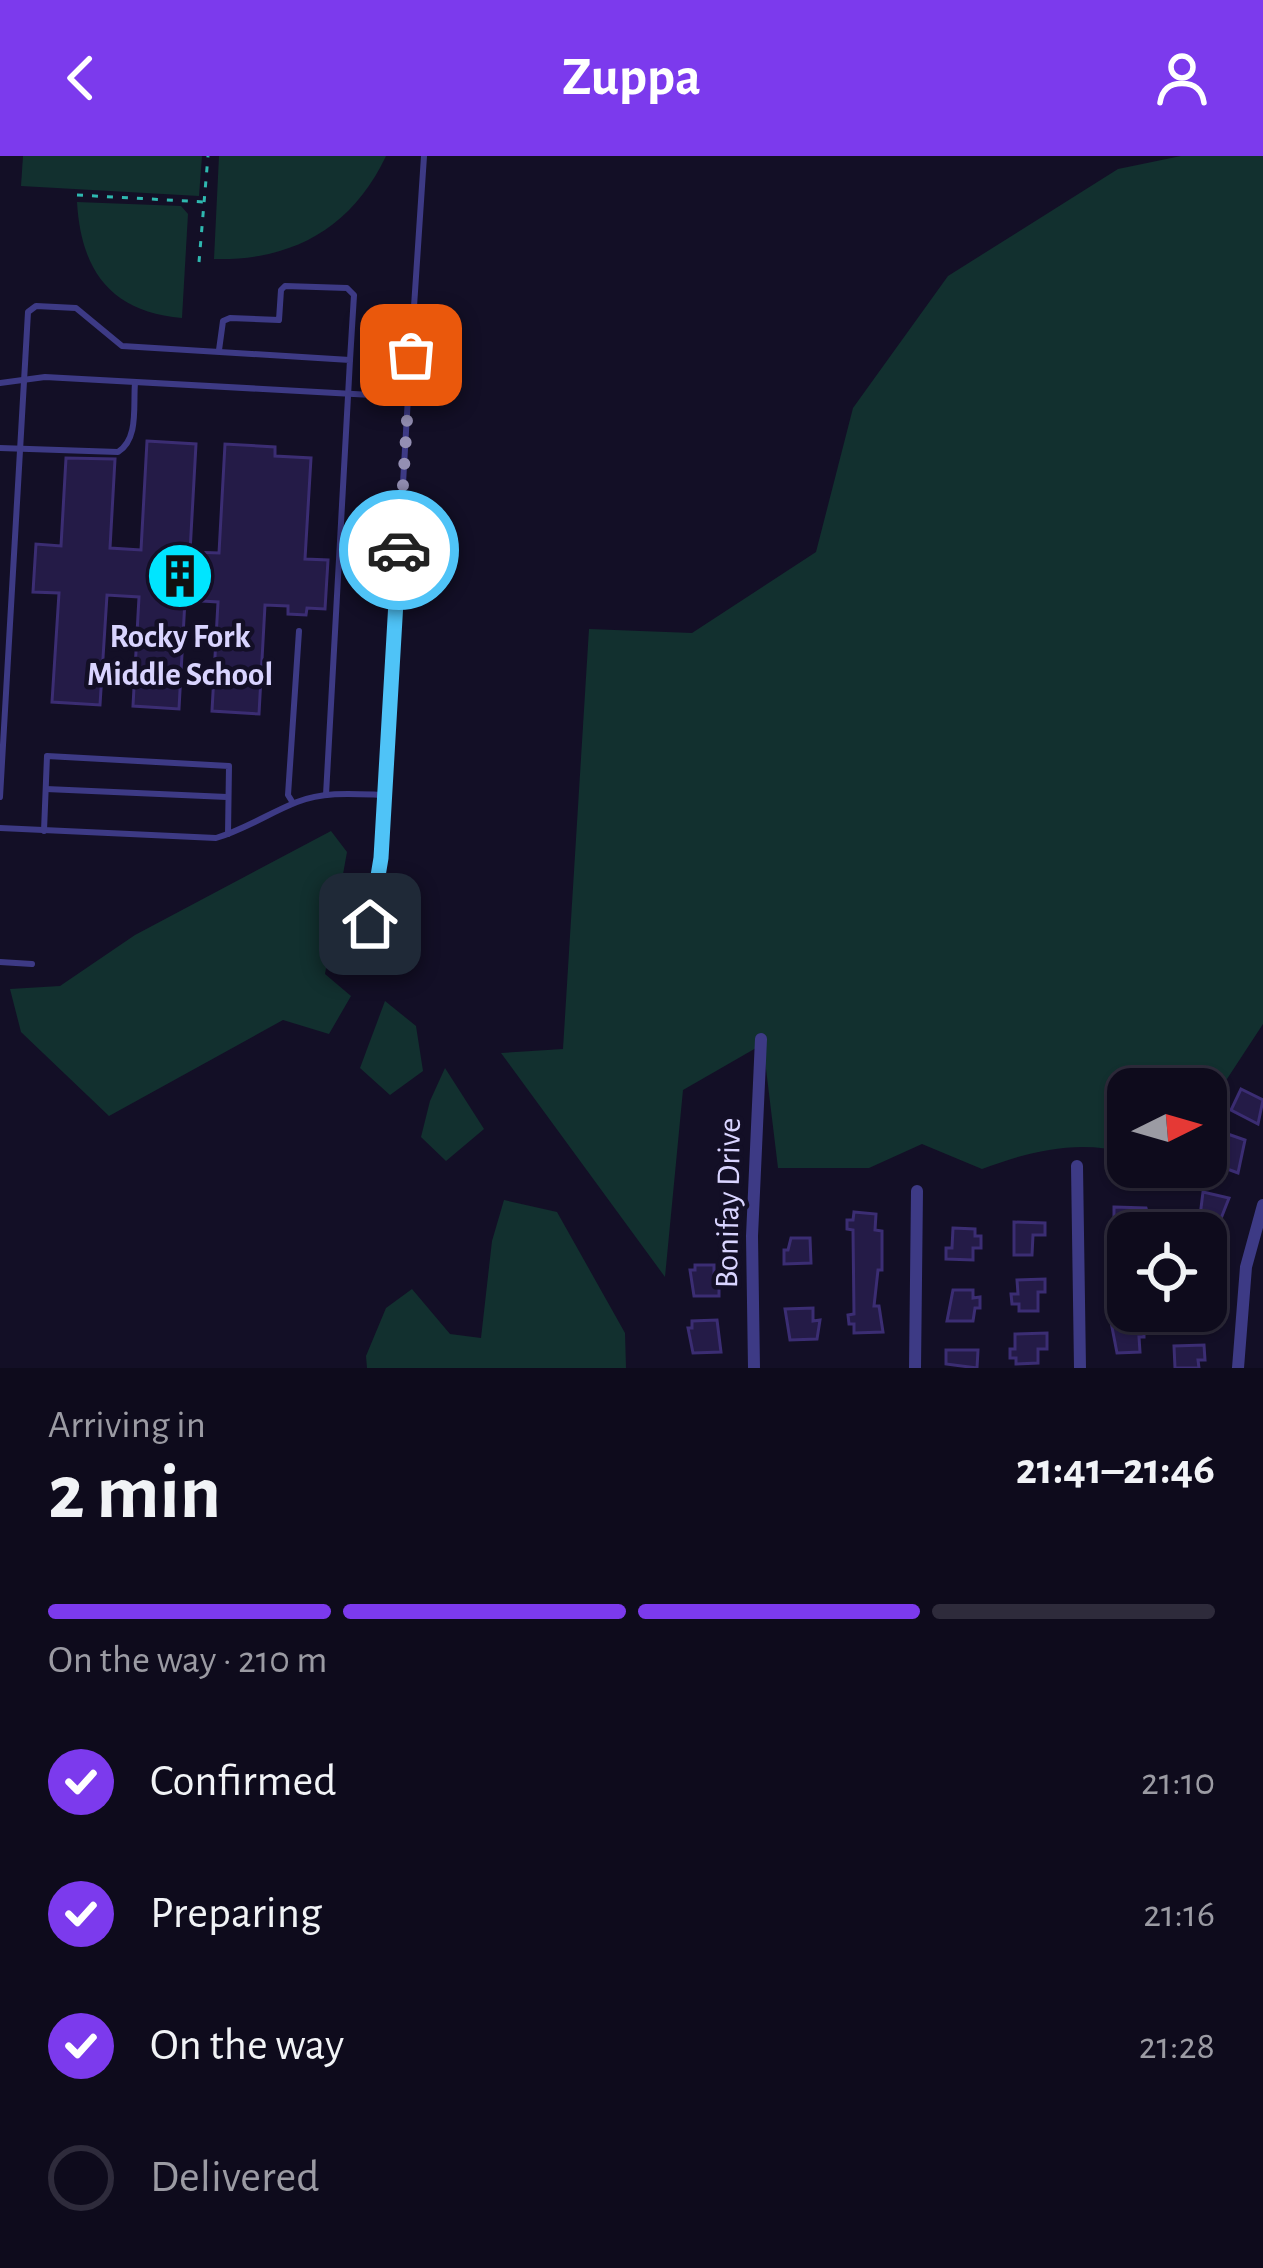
<!DOCTYPE html>
<html lang="en">
<head>
<meta charset="utf-8">
<style>
  body { margin:0; font-family:"Alegreya Sans",sans-serif; background:#1c1929; color:#f1f3f6; height:100vh; display:flex; flex-direction:column; font-size:45px; white-space:nowrap }
  * { box-sizing:border-box; margin:0 }
  p { font-size:39px; color:#9b9ba3 }
  .icon { flex:none; width:66px; height:66px; fill:none; stroke:currentColor; stroke-width:2; stroke-linecap:round; stroke-linejoin:round }
  .map { position:relative; height:1212px; overflow:hidden }
  .panel { display:flex; flex-direction:column; background:#0e0b1c; flex:1 }
  .panel>* { flex:none }
  .needle { width:78px; rotate:85deg }
  .fabs { position:absolute; left:1107px; top:912px; display:grid; gap:24px }
  .fabs a { display:grid; place-items:center; width:120px; height:120px; border-radius:24px; background:#0e0b1c; box-shadow:0 3px 9px #0004,0 0 0 3px #2e2b3b; font-size:60px }
  .pin { position:absolute; display:grid; place-items:center; width:102px; height:102px; color:#fff; margin:-51px; border-radius:24px; box-shadow:0 6px 18px #0006 }
  .courier { position:absolute; display:grid; place-items:center; width:120px; height:120px; margin:-60px; border:9px solid #4fc3f7; border-radius:50%; background:#fff; color:#222; box-shadow:0 3px 15px #0007 }
  .summary em { font-style:normal; font-weight:700 }
  .summary div { display:flex; flex-direction:column-reverse }
  .summary { display:flex; align-items:center; justify-content:space-between; height:204px; padding:0 48px }
  h1 { font-size:78px; font-weight:700; line-height:90px }
  .bar { display:grid; grid-template-columns:repeat(4,1fr); gap:18px 12px; align-content:center; height:144px; padding:0 48px }
  .bar i { height:15px; border-radius:9px; background:#2e2b3b }
  .bar .on { background:#7c3aed }
  .bar p { grid-column:span 4 }
  ol { padding:0 48px; list-style:none }
  li { display:flex; align-items:center; gap:36px; height:132px }
  li p { margin-inline-start:auto }
  li .icon { padding:12px; border-radius:50%; background:#7c3aed; color:#fff; stroke-width:4 }
  li:last-child { color:#9b9ba3 }
  li i { width:66px; height:66px; border:6px solid #2e2b3b; border-radius:50% }
  header { display:flex; justify-content:space-between; align-items:center; height:156px; padding:0 48px; background:#7c3aed; color:#fff; font-size:54px; font-weight:700 }
  .map>svg:first-child { display:block }
</style>
</head>
<body>
<header><svg class="icon" aria-label="back" viewBox="0 0 24 24"><path d="M15 5l-7 7 7 7"/></svg>Zuppa<svg class="icon" aria-label="person" viewBox="0 0 24 24"><circle cx="12" cy="8" r="4"/><path d="M4 21q1-7 8-7t8 7"/></svg></header>
<div class="map">
<svg width="1263" height="1212" viewBox="0 0 1263 1212">
  <rect width="100%" height="100%" fill="#130f26"/>
  <g fill="#12302f">
    <polygon points="23,0 202,0 199,40 21,30"/>
    <path d="M219,0H386C352,72 292,105 214,103Z"/>
    <path d="M1181,0H1263V868L1206,955V933H1128V997C1078,983 1030,995 982,1013L922,988L869,1012H778L763,888L683,934L665,1121L501,897L563,893L589,473L692,477L816,396L853,252L948,120L1118,13Z"/>
    <path d="M77,46L181,50L188,58L182,162C111,156 81,115 77,46Z"/>
    <polygon points="331,675 347,696 325,818 351,840 329,878 283,864 109,960 21,876 10,833 60,830 135,779"/>
    <polygon points="385,845 416,870 423,915 390,939 360,912"/>
    <polygon points="445,912 484,973 446,1005 421,981 430,945"/>
    <polygon points="504,1044 557,1056 625,1177 626,1212 367,1212 366,1200 386,1152 412,1133 450,1178 481,1182 492,1085"/>
  </g>
  <g fill="#241b47" stroke="#3b2d73" stroke-width="3">
    <polygon points="147,285 196,288 190,396 219,397 225,288 275,291 275,300 311,302 305,403 328,404 325,453 307,452 306,459 288,458 288,450 265,449 259,558 212,555 218,446 185,444 179,553 133,550 139,441 107,439 100,549 52,546 59,437 33,436 36,388 61,390 66,302 115,303 110,392 141,394"/>
    <polygon points="1241,933 1263,944 1258,968 1231,954"/>
    <polygon points="1222,976 1245,984 1238,1017 1211,1007"/>
    <polygon points="1203,1036 1229,1042 1220,1065 1200,1060"/>
    <polygon points="1114,1051 1146,1052 1151,1070 1144,1070 1144,1077 1124,1077 1124,1065 1114,1065"/>
    <polygon points="854,1056 876,1058 875,1074 882,1075 882,1114 878,1114 874,1150 879,1150 883,1176 854,1177 854,1168 849,1168 848,1159 854,1158 853,1074 847,1073 847,1064 853,1064"/>
    <polygon points="1014,1066 1045,1067 1045,1079 1033,1079 1032,1099 1014,1099"/>
    <polygon points="953,1072 975,1073 975,1080 981,1080 981,1092 973,1092 973,1104 946,1103 946,1092 952,1092"/>
    <polygon points="791,1082 810,1082 811,1107 784,1108 784,1094 788,1094"/>
    <polygon points="1128,1106 1128,1139 1116,1139 1110,1107"/>
    <polygon points="695,1109 714,1109 714,1127 719,1127 719,1140 694,1140 690,1114 695,1114"/>
    <polygon points="1045,1123 1045,1136 1038,1136 1038,1155 1019,1155 1019,1148 1012,1148 1011,1138 1018,1138 1017,1124"/>
    <polygon points="953,1134 973,1134 973,1142 980,1141 980,1152 975,1152 973,1165 947,1165"/>
    <polygon points="813,1152 813,1165 820,1164 817,1183 790,1184 785,1153"/>
    <polygon points="717,1164 721,1196 693,1197 688,1172 692,1172 692,1165"/>
    <polygon points="1138,1165 1139,1172 1144,1172 1144,1181 1139,1181 1140,1196 1117,1197 1111,1166"/>
    <polygon points="1047,1177 1047,1193 1038,1193 1038,1207 1016,1208 1016,1202 1010,1202 1010,1193 1015,1193 1015,1178"/>
    <polygon points="1204,1189 1205,1204 1198,1204 1199,1212 1175,1212 1174,1190"/>
    <polygon points="946,1194 978,1194 977,1212 946,1208"/>
  </g>
  <g fill="none" stroke-linecap="round" stroke-linejoin="round">
    <g stroke="#2fb8b0" stroke-width="3" stroke-dasharray="6 9" stroke-linecap="butt">
      <polyline points="77,39 205,46"/>
      <polyline points="199,106 208,0"/>
    </g>
    <g stroke="#3d3a85" stroke-width="6">
      <polyline points="219,194 223,165 230,162 279,164 281,134 285,130 347,132 354,139 350,204"/>
      <path d="M0,227L45,221L408,241L385,639C355,638 325,635 297,646C269,657 246,673 216,682L0,672"/>
      <polyline points="408,241 424,0"/>
      <path d="M0,292L118,296C139,283 133,250 135,227"/>
      <polyline points="46,633 227,641"/>
      <polyline points="0,641 28,156 36,150 76,152 122,190 350,204 326,639"/>
      <polyline points="293,647 288,639 299,475"/>
      <polyline points="44,675 47,600 229,610 228,678"/>
      <polyline points="0,806 32,808"/>
      <polyline points="359,808 381,702 385,639"/>
    </g>
    <g stroke="#3d3a85" stroke-width="12">
      <polyline points="1077,1010 1080,1212"/>
      <polyline points="754,1212 752,1080 761,883"/>
      <polyline points="915,1212 917,1035"/>
      <polyline points="1238,1212 1246,1111 1263,1049"/>
    </g>
  </g>
  <g fill="none" stroke-linecap="round" stroke-linejoin="round">
    <polyline stroke="#948fb3" stroke-width="12" stroke-dasharray="0 21.6" points="399,394 411,199"/>
    <polyline stroke="#4fc3f7" stroke-width="15" points="370,768 381,702 399,394"/>
  </g>
  <defs>
    <symbol id="building-disc" viewBox="-11 -11 22 22"><circle r="9.5" fill="#00e5ff" stroke="#130f26"/><path d="M-4-6H4V6H1V3H-1V6H-4ZM-2.5-4.3h1.7v1.8h-1.7ZM.8-4.3h1.7v1.8H.8ZM-2.5-1h1.7V.8h-1.7ZM.8-1h1.7V.8H.8Z" fill="#111"/></symbol>
  </defs>
  <g fill-rule="evenodd">
    <use href="#building-disc" x="142" y="382" width="76" height="76"/>
  </g>
  <g text-anchor="middle" dominant-baseline="central" stroke-width="9" stroke-linejoin="round" paint-order="stroke">
    <g font-size="33" font-weight="bold" fill="#d9d4ff" stroke="#130f26">
      <text x="180" y="481">Rocky Fork<tspan x="180" dy="38">Middle School</tspan></text>
    </g>
    <g font-size="33" fill="#d9d4ff" stroke="#130f26">
      <text transform="translate(729 1047) rotate(-89)">Bonifay Drive</text>
    </g>
  </g>
</svg>
<div class="fabs">
<a><svg class="needle" viewBox="-14 -14 28 28"><path d="M0-13l5 13h-10z" fill="#e53935"/><path d="M0 13l5-13h-10z" fill="#9b9ba3"/></svg></a>
<a><svg class="icon" aria-label="locate" viewBox="0 0 24 24"><circle cx="12" cy="12" r="6"/><path d="M12 2v4M12 18v4M2 12h4M18 12h4"/></svg></a>
</div>
<div class="pin" style="left:411px;top:199px;background:#ea580c"><svg class="icon" aria-label="bag" viewBox="0 0 24 24"><path d="M5 8h14l-1 12H6zM9 8a3 3 0 0 1 6 0"/></svg></div>
<div class="pin" style="left:370px;top:768px;background:#1f2937"><svg class="icon" aria-label="home" viewBox="0 0 24 24"><path d="M3 11l9-7 9 7M6 9v11h12V9"/></svg></div>
<div class="courier" style="left:399px;top:394px"><svg class="icon" aria-label="car" viewBox="0 0 24 24"><path d="M5 17H2v-5l4-1 3-4h7l3 4 3 1v5h-3M9 17h6M6 11h13"/><circle cx="7" cy="17" r="2"/><circle cx="17" cy="17" r="2"/></svg></div>
</div>
<section class="panel">
<div class="summary"><div><h1>2 min</h1><p>Arriving in</p></div><em>21:41–21:46</em></div>
<div class="bar"><i class="on"></i><i class="on"></i><i class="on"></i><i></i><p>On the way · 210 m</p></div>
<ol>
<li><svg class="icon" aria-label="check" viewBox="0 0 24 24"><path d="M5 12l5 5 9-10"/></svg>Confirmed<p>21:10</p></li>
<li><svg class="icon" aria-label="check" viewBox="0 0 24 24"><path d="M5 12l5 5 9-10"/></svg>Preparing<p>21:16</p></li>
<li><svg class="icon" aria-label="check" viewBox="0 0 24 24"><path d="M5 12l5 5 9-10"/></svg>On the way<p>21:28</p></li>
<li><i></i>Delivered</li>
</ol>
</section>
</body>
</html>
